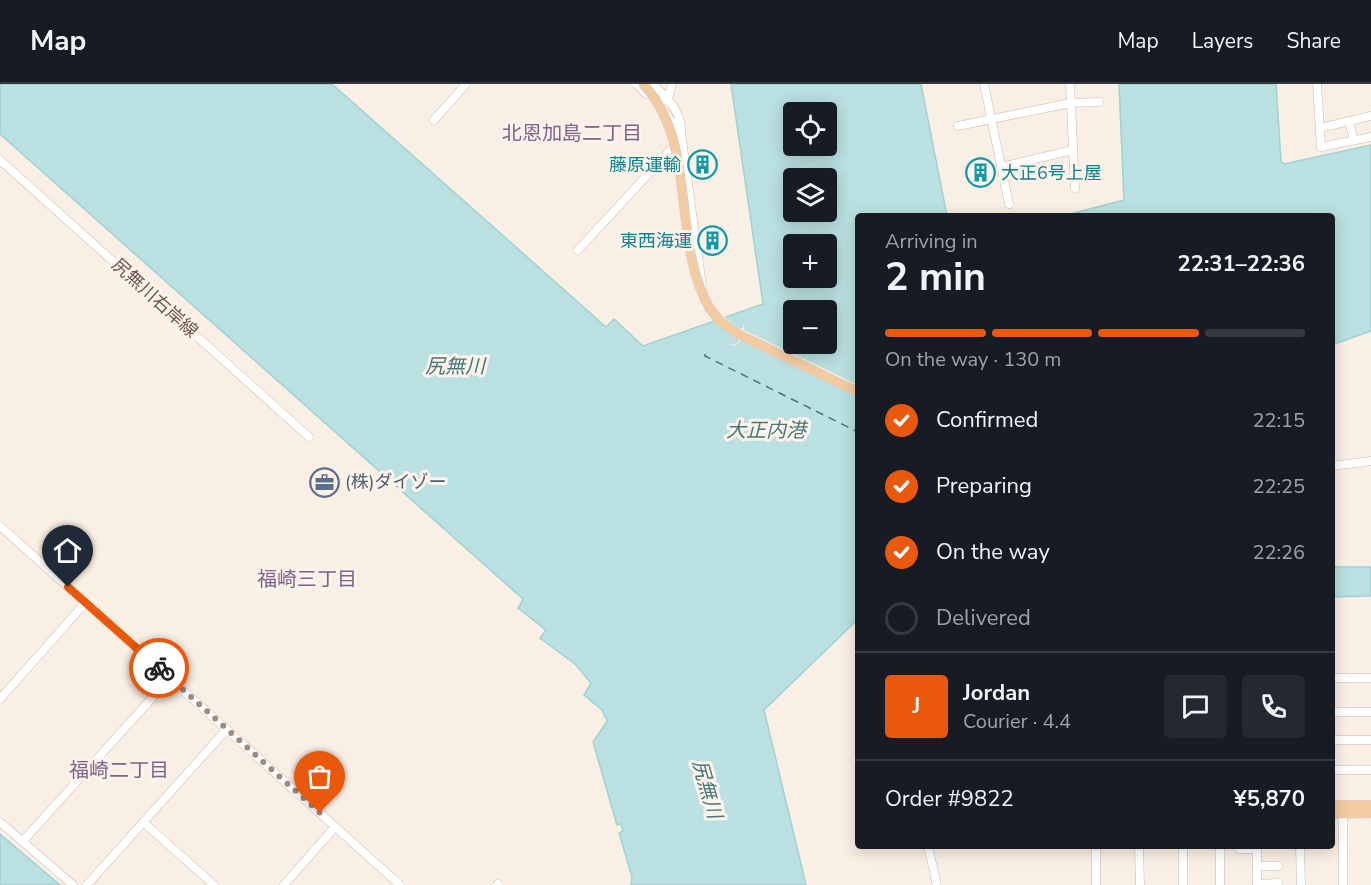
<!DOCTYPE html>
<html lang="en">
<head>
<meta charset="utf-8">
<style>
  body { margin:0; font-family:"Nunito Sans","Noto Sans JP",sans-serif; background:#242831; color:#f1f3f6; height:100vh; display:flex; flex-direction:column; font-size:22px; white-space:nowrap }
  * { box-sizing:border-box; margin:0 }
  p { font-size:20px; color:#9ea1a6 }
  .icon { flex:none; width:33px; height:33px; fill:none; stroke:currentColor; stroke-width:2; stroke-linecap:round; stroke-linejoin:round }
  .map { position:relative; flex:1; overflow:hidden }
  .side { position:absolute; left:855px; top:129px; width:480px; height:636px; display:flex; flex-direction:column; background:#171b24; border-radius:6px; box-shadow:0 3px 15px #0003 }
  .side>* { flex:none }
  .buttons { position:absolute; left:783px; top:18px; display:grid; gap:12px }
  .buttons a { display:grid; place-items:center; width:54px; height:54px; border-radius:6px; background:#171b24; box-shadow:0 3px 15px #0003; font-size:30px }
  .pin { position:absolute; display:grid; place-items:center; width:51px; height:51px; color:#fff; margin:-62px -26px; border-radius:50% 50% 50% 0; rotate:-45deg; box-shadow:0 0 6px #0007 }
  .pin .icon { rotate:45deg }
  .courier { position:absolute; display:grid; place-items:center; width:60px; height:60px; margin:-30px; border:4px solid #ea580c; border-radius:50%; background:#fff; color:#222; box-shadow:0 2px 8px #0007 }
  .head em { font-style:normal; font-weight:700 }
  .head div { display:flex; flex-direction:column-reverse }
  .head { display:flex; align-items:center; justify-content:space-between; height:102px; padding:0 30px }
  h1 { font-size:39px; font-weight:700; line-height:45px }
  .bar { display:grid; grid-template-columns:repeat(4,1fr); gap:9px 6px; align-content:center; height:72px; padding:0 30px }
  .bar i { height:8px; border-radius:4px; background:#363941 }
  .bar .on { background:#ea580c }
  .bar p { grid-column:span 4 }
  .line { display:flex; align-items:center; gap:15px; padding:0 30px; border-top:2px solid #363941 }
  .line div { flex:1 }
  .round { display:grid; place-items:center; flex:none; width:63px; height:63px; border-radius:6px; background:#242831 }
  ol { padding:0 30px; list-style:none }
  li { display:flex; align-items:center; gap:18px; height:66px }
  li p { margin-inline-start:auto }
  li .icon { padding:6px; border-radius:50%; background:#ea580c; color:#fff; stroke-width:4 }
  li:last-child { color:#9ea1a6 }
  li i { width:33px; height:33px; border:3px solid #363941; border-radius:50% }
  header { display:flex; align-items:center; gap:36px; box-sizing:border-box; height:84px; padding:0 30px; background:#171b24; border-bottom:2px solid #363941 }
  header strong { font-size:28px }
  nav { display:flex; gap:33px; margin-inline-start:auto; font-size:21px }
  .map>svg:first-child { display:block }
</style>
</head>
<body>
<header>
<strong>Map</strong>
<nav><a>Map</a><a>Layers</a><a>Share</a></nav>
</header>
<div class="map">
<svg width="1371" height="801" viewBox="0 0 1371 801">
  <rect width="100%" height="100%" fill="#faefe4"/>
  <g fill="#bae0e1" stroke="#a1d1d2" stroke-width="1.5" fill-rule="evenodd">
    <path d="M0,0H332L606,243L614,235L643,262L763,220L731,0H921L947,132H858V535L764,626L806,801H631L632,793L619,749L623,747L621,740L617,741L593,658L608,636L605,633L602,626L584,611L591,599L575,580L540,554L546,546L518,524L523,515L0,50ZM794,28H826V62H794ZM794,94H826V128H794ZM794,160H826V194H794ZM794,226H826V260H794Z"/>
    <polygon points="1119,0 1276,0 1281,77 1284,80 1371,61 1371,247 1332,261 1332,132 1063,132 1124,116"/>
    <polygon points="1332,483 1371,483 1371,512 1332,513"/>
    <polygon points="0,750 60,801 0,801"/>
  </g>
  <polygon fill="#faefe4" points="722,231 736,243 742,245 744,240 744,246 858,301 858,313 741,256 739,259 733,262 727,259 733,261 738,259 739,256 714,234"/>
  <g fill="none" stroke-linecap="round" stroke-linejoin="round">
    <polyline stroke="#44787b" stroke-width="1.5" stroke-dasharray="8 6" stroke-linecap="butt" points="705,270 705,272 858,348"/>
    <defs>
      <g id="minor">
        <polyline points="636,0 646,10"/>
        <path d="M653,0C667,14 682,27 681,49L702,202"/>
        <polyline points="984,0 1009,120"/>
        <polyline points="1070,0 1075,104"/>
        <polyline points="1317,0 1321,63 1371,53"/>
        <polyline points="656,18 668,15 672,0"/>
        <polyline points="665,29 681,49"/>
        <polyline points="434,36 466,0"/>
        <polyline points="1349,37 1354,56"/>
        <polyline points="958,42 1071,19 1099,18"/>
        <polyline points="1320,44 1371,32"/>
        <polyline points="0,76 309,353"/>
        <polyline points="1001,83 1073,66"/>
        <polyline points="578,166 677,59"/>
        <polyline points="1332,382 1371,377"/>
        <polyline points="0,442 400,801"/>
        <polyline points="1332,594 1371,594"/>
        <polyline points="0,615 85,519"/>
        <polyline points="1332,628 1371,628"/>
        <polyline points="1332,656 1371,656"/>
        <polyline points="1332,686 1371,686"/>
        <polyline points="1343,730 1343,801"/>
        <polyline points="0,738 73,801"/>
        <polyline points="143,738 214,801"/>
        <polyline points="23,757 170,594"/>
        <polyline points="928,762 937,801"/>
        <polyline points="1096,762 1096,801"/>
        <polyline points="1139,762 1140,801"/>
        <polyline points="1183,762 1183,801"/>
        <polyline points="1220,762 1220,801"/>
        <polyline points="1257,762 1257,801"/>
        <polyline points="1300,762 1301,801"/>
        <polyline points="1239,765 1257,765"/>
        <polyline points="1257,782 1278,782"/>
        <polyline points="1257,800 1278,799"/>
        <polyline points="87,801 227,645"/>
        <polyline points="284,801 335,743"/>
        <polyline points="497,801 498,800"/>
      </g>
      <g id="major">
        <polyline points="710,225 721,238 738,250 858,308"/>
        <polyline points="1332,721 1371,721"/>
        <polyline points="1332,730 1371,729"/>
      </g>
    </defs>
    <use href="#minor" stroke="#ccb8ae" stroke-width="9"/>
    <use href="#major" stroke="#d7cfcd" stroke-width="10"/>
    <use href="#minor" stroke="#fff" stroke-width="8"/>
    <use href="#major" stroke="#f3cba2" stroke-width="9"/>
    <defs>
      <path id="major-bridge" d="M643,0C699,59 670,156 710,225"/>
    </defs>
    <use href="#major-bridge" stroke="#d7cfcd" stroke-width="10" stroke-linecap="butt"/>
    <use href="#major-bridge" stroke="#f3cba2" stroke-width="9"/>
  </g>
  <g fill="none" stroke-linecap="round" stroke-linejoin="round">
    <polyline stroke="#a08a81" stroke-width="6" stroke-dasharray="0 10.8" points="159,584 320,729"/>
    <polyline stroke="#ea580c" stroke-width="8" points="68,503 159,584"/>
  </g>
  <defs>
    <symbol id="building-ring" viewBox="-11 -11 22 22"><circle r="9.5" fill="#fdf3ea" stroke="#0f9aa8" stroke-width="1.5"/><path d="M-4-6H4V6H1V3H-1V6H-4ZM-2.5-4.3h1.7v1.8h-1.7ZM.8-4.3h1.7v1.8H.8ZM-2.5-1h1.7V.8h-1.7ZM.8-1h1.7V.8H.8Z" fill="#0f9aa8"/></symbol>
    <symbol id="office-ring" viewBox="-11 -11 22 22"><circle r="9.5" fill="#fdf3ea" stroke="#5c6f8a" stroke-width="1.5"/><path d="M-6-3h4V-5.5h4V-3h4V5H-6ZM-1-4.5V-3h2v-1.5ZM-6 0V1H6V0Z" fill="#5c6f8a"/></symbol>
  </defs>
  <g fill-rule="evenodd">
    <use href="#building-ring" x="686" y="64" width="33" height="33"/>
    <use href="#building-ring" x="964" y="72" width="33" height="33"/>
    <use href="#building-ring" x="696" y="140" width="33" height="33"/>
    <use href="#office-ring" x="308" y="382" width="33" height="33"/>
  </g>
  <g text-anchor="middle" dominant-baseline="central" stroke-width="6" stroke-linejoin="round" paint-order="stroke">
    <g font-size="18" fill="#0d838f" stroke="#fdf3ea" text-anchor="end">
      <text x="681" y="81">藤原運輸</text>
      <text x="1001" y="89" text-anchor="start">大正6号上屋</text>
      <text x="692" y="157">東西海運</text>
    </g>
    <g font-size="18" fill="#70544c" stroke="#fdf3ea">
      <text transform="translate(155 214) rotate(42)">尻無川右岸線</text>
    </g>
    <g font-size="18" fill="#4e5e75" stroke="#fdf3ea" text-anchor="start">
      <text x="345" y="398">(株)ダイゾー</text>
    </g>
    <g font-size="20" fill="#7a648c" stroke="#fdf3ea">
      <text x="572" y="49">北恩加島二丁目</text>
      <text x="307" y="495">福崎三丁目</text>
      <text x="119" y="686">福崎二丁目</text>
    </g>
    <g font-size="20" font-style="italic" fill="#44787b" stroke="#fdf3ea">
      <text x="455" y="282">尻無川</text>
      <text x="766" y="346">大正内港</text>
      <text transform="translate(707 705) rotate(74)">尻無川</text>
    </g>
  </g>
</svg>
<div class="buttons">
<a><svg class="icon" aria-label="locate" viewBox="0 0 24 24"><circle cx="12" cy="12" r="6"/><path d="M12 2v4M12 18v4M2 12h4M18 12h4"/></svg></a>
<a><svg class="icon" aria-label="layers" viewBox="0 0 24 24"><path d="M12 4l9 5-9 5-9-5zM3 14l9 5 9-5"/></svg></a>
<a>+</a>
<a>−</a>
</div>
<div class="pin" style="left:320px;top:729px;background:#ea580c"><svg class="icon" aria-label="bag" viewBox="0 0 24 24"><path d="M5 8h14l-1 12H6zM9 8a3 3 0 0 1 6 0"/></svg></div>
<div class="pin" style="left:68px;top:503px;background:#1f2937"><svg class="icon" aria-label="home" viewBox="0 0 24 24"><path d="M3 11l9-7 9 7M6 9v11h12V9"/></svg></div>
<div class="courier" style="left:159px;top:584px"><svg class="icon" aria-label="bike" viewBox="0 0 24 24"><circle cx="6" cy="16" r="4"/><circle cx="18" cy="16" r="4"/><path d="M6 16l4-8h5l3 8M10 8l3 8H6M13 5h3"/></svg></div>
<section class="side">
<div class="head"><div><h1>2 min</h1><p>Arriving in</p></div><em>22:31–22:36</em></div>
<div class="bar"><i class="on"></i><i class="on"></i><i class="on"></i><i></i><p>On the way · 130 m</p></div>
<ol>
<li><svg class="icon" aria-label="check" viewBox="0 0 24 24"><path d="M5 12l5 5 9-10"/></svg>Confirmed<p>22:15</p></li>
<li><svg class="icon" aria-label="check" viewBox="0 0 24 24"><path d="M5 12l5 5 9-10"/></svg>Preparing<p>22:25</p></li>
<li><svg class="icon" aria-label="check" viewBox="0 0 24 24"><path d="M5 12l5 5 9-10"/></svg>On the way<p>22:26</p></li>
<li><i></i>Delivered</li>
</ol>
<div class="line" style="height:108px"><b class="round" style="background:#ea580c;color:#fff">J</b><div><b>Jordan</b><p>Courier · 4.4</p></div><a class="round"><svg class="icon" aria-label="chat" viewBox="0 0 24 24"><path d="M4 5h16v11H9l-5 4z"/></svg></a><a class="round"><svg class="icon" aria-label="phone" viewBox="0 0 24 24"><path d="M5 4h4l2 5-3 2q2 4 5 5l2-3 5 2v4C11 20 4 13 5 4z"/></svg></a></div>
<div class="line" style="height:78px"><div>Order #9822</div><b>¥5,870</b></div>
</section>
</div>
</body>
</html>
